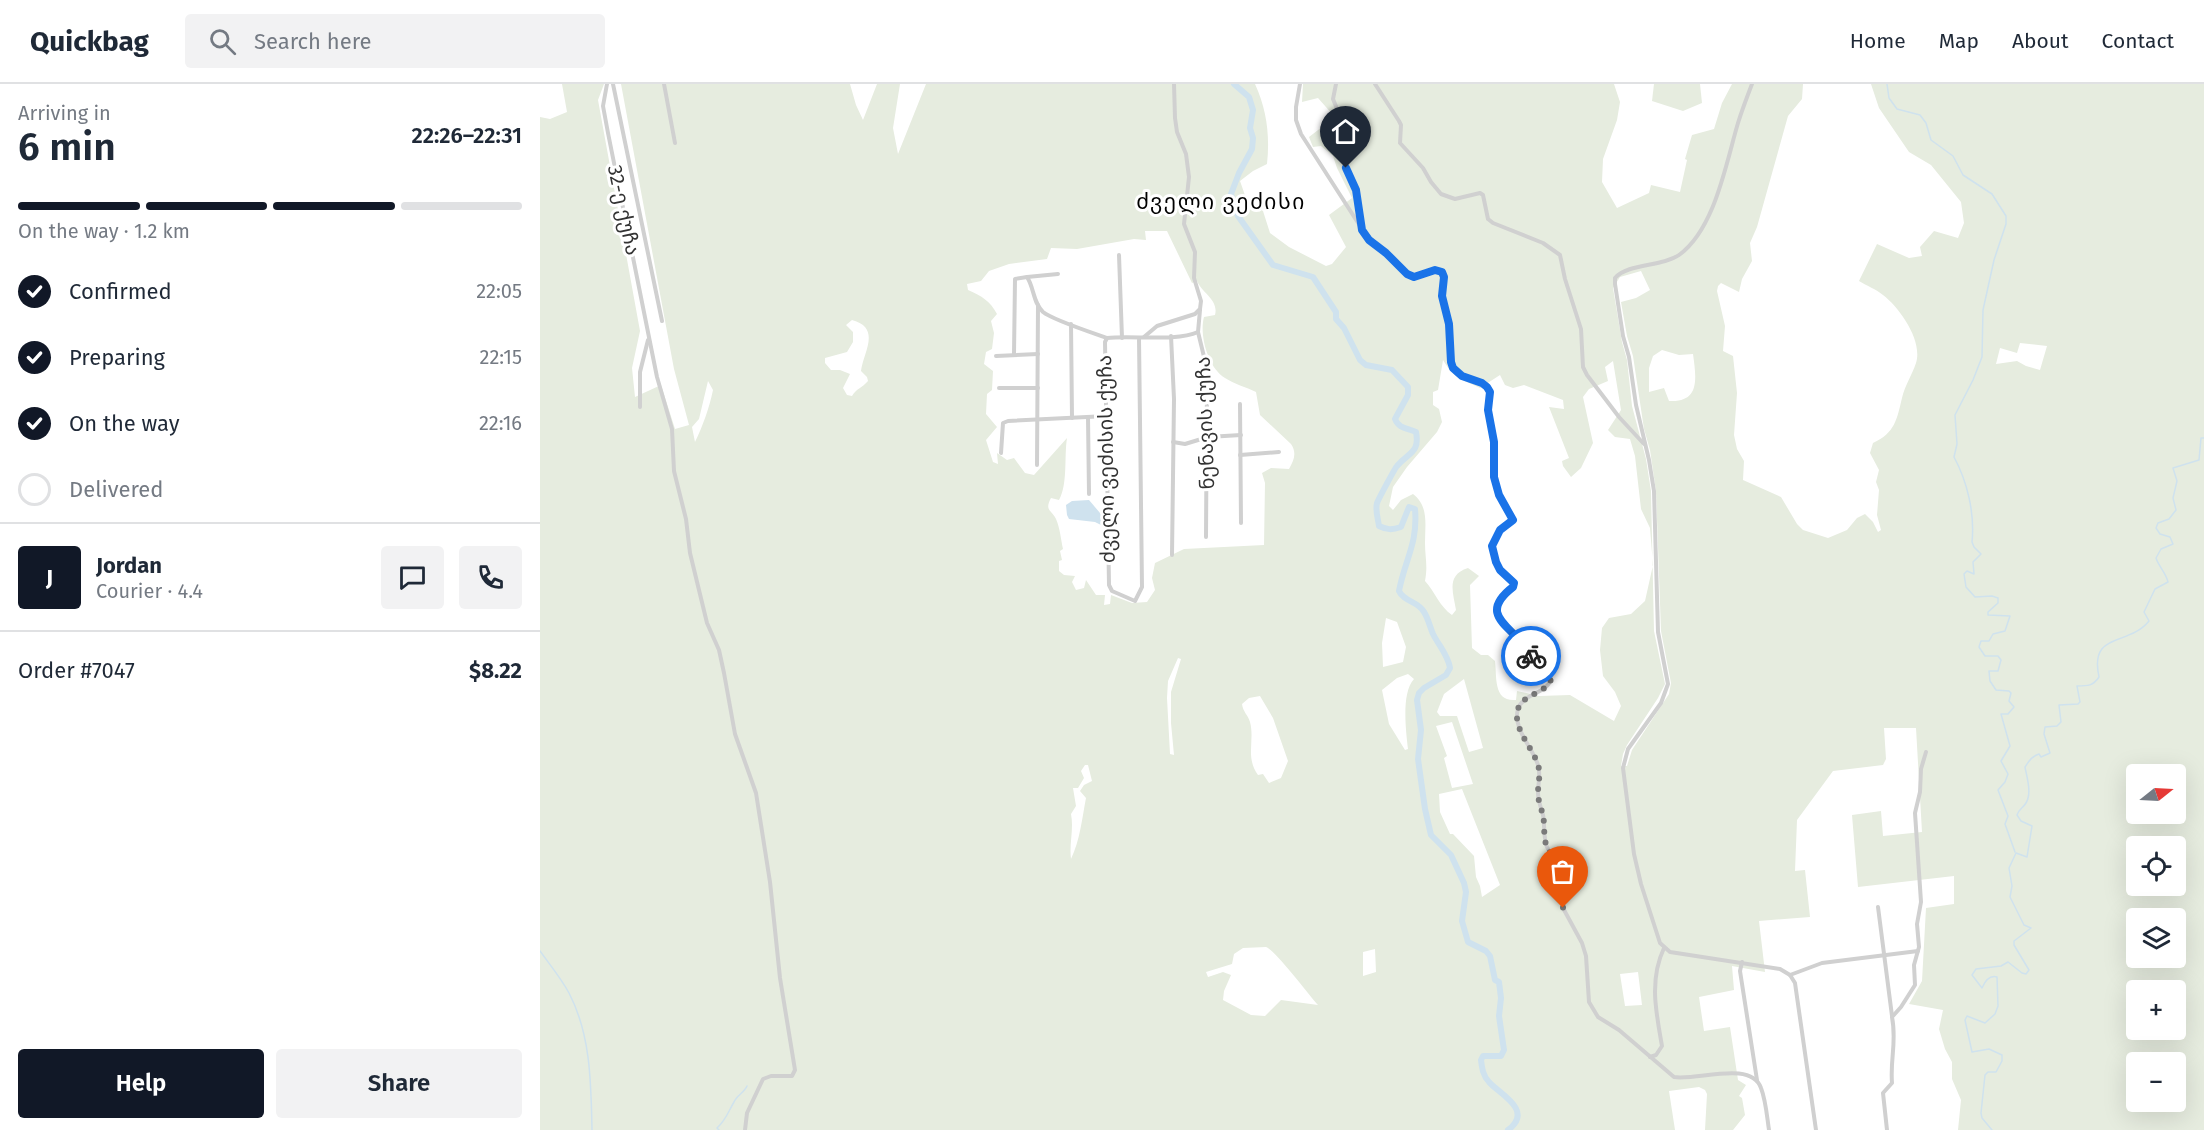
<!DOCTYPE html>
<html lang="en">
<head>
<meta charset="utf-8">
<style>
  body { margin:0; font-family:"Fira Sans","Noto Sans Georgian",sans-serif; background:#f2f2f3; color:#1f2937; height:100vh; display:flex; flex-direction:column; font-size:22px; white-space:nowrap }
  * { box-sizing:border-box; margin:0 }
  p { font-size:20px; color:#747a83 }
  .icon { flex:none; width:33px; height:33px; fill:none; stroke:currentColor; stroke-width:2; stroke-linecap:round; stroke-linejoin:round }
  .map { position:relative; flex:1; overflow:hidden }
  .drawer { display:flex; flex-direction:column; background:#fff; width:540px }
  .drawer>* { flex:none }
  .needle { width:39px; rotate:72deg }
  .buttons { position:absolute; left:1586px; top:680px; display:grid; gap:12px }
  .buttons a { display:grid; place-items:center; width:60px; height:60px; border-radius:6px; background:#fff; box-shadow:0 6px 24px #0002; font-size:30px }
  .pin { position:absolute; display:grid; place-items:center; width:51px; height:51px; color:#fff; margin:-62px -26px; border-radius:50% 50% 50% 0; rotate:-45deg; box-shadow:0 0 6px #0007 }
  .pin .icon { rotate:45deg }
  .courier { position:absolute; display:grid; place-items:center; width:60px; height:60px; margin:-30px; border:4px solid #1a73e8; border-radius:50%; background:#fff; color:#222; box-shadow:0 2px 8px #0007 }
  .headline em { font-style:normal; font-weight:600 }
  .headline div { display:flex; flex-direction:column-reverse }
  .headline { display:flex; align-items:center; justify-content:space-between; height:102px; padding:0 18px }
  h1 { font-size:39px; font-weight:600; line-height:45px }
  .bar { display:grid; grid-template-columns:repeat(4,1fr); gap:9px 6px; align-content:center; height:72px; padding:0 18px }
  .bar i { height:8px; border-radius:4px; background:#e0e1e3 }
  .bar .selected { background:#111827 }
  .bar p { grid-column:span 4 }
  .line { display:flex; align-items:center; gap:15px; padding:0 18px; border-top:2px solid #e0e1e3 }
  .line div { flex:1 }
  .round { display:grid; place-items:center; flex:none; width:63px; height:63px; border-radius:6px; background:#f2f2f3 }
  ol { padding:0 18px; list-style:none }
  li { display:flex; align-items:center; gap:18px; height:66px }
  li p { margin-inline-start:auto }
  li .icon { padding:6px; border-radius:50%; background:#111827; color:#fff; stroke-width:4 }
  li:last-child { color:#747a83 }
  li i { width:33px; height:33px; border:3px solid #e0e1e3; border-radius:50% }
  .action { display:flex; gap:12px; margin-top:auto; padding:12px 18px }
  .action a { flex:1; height:69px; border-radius:6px; background:#111827; color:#fff; font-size:24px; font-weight:600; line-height:69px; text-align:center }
  .action a+a { background:#f2f2f3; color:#1f2937 }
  header { display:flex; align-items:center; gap:36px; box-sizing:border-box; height:84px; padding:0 30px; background:#fff; border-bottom:2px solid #e0e1e3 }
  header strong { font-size:28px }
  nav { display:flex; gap:33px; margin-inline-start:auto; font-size:21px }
  .search { width:420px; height:54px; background:#f2f2f3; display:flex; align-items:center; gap:15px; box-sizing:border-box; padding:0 21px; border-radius:6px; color:#747a83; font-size:22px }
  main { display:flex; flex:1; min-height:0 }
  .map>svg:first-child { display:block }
</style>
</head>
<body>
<header>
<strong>Quickbag</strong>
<div class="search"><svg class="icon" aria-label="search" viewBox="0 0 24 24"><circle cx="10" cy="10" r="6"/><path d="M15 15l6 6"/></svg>Search here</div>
<nav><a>Home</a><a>Map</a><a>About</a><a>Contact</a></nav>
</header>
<main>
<section class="drawer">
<div class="headline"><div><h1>6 min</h1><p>Arriving in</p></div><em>22:26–22:31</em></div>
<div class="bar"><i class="selected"></i><i class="selected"></i><i class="selected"></i><i></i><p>On the way · 1.2 km</p></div>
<ol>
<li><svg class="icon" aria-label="check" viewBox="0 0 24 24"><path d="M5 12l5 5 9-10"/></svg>Confirmed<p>22:05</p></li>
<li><svg class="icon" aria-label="check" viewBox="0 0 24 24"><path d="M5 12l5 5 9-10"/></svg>Preparing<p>22:15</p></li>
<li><svg class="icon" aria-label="check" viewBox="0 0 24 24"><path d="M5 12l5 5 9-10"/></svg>On the way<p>22:16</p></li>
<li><i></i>Delivered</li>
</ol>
<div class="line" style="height:108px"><b class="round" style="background:#111827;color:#fff">J</b><div><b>Jordan</b><p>Courier · 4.4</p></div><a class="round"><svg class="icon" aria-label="chat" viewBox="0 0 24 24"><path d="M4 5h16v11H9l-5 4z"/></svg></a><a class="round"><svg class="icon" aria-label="phone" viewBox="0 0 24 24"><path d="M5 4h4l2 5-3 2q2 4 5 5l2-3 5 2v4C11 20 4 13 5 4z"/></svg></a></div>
<div class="line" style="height:78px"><div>Order #7047</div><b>$8.22</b></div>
<div class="action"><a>Help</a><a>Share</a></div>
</section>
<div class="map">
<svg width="1664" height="1046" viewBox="0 0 1664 1046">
  <rect width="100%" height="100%" fill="#fff"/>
  <g fill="#e6ecdf" fill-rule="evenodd">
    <path d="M22,0H64L58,16L100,247L92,284L95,313L121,301L135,345L149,341L134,285L81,0H310L316,21L323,36L337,0H360L353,44L358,70L386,0H715C727,26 730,52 727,80L713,87L700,97L707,117L723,127L730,149L749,163L786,182L792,180L806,163L789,131L812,114L797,84L793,72L781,62L773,63L769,53L782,43L793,31L778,14L762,18L763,0H1074L1080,18L1077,36L1063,75L1062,98L1077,124L1109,109L1111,101L1140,108L1147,76L1145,75L1152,51L1174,45L1182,19L1192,0H1263L1262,15L1248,32L1217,143L1210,159L1212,177L1202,195L1199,208L1181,199L1178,202L1177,207L1185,242L1183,267L1193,272L1197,309L1194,351L1197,365L1204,377L1203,396L1241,413L1257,440L1263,446L1288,454L1307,446L1317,434L1325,430L1333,438L1338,448L1341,446L1337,431L1339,406L1336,398L1339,386L1330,369L1333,359C1355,349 1357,335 1362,314C1365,301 1372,291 1376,279C1383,257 1360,224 1343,211C1336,205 1327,202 1319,197L1337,160L1369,174L1382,172L1380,163L1394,147L1418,154L1424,139L1421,118L1391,81L1369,68L1339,24L1331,0H1664V1046H1418L1421,1016L1412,995V978L1405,965L1399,945L1403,926L1369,920L1382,897L1386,824L1414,820V792L1318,803L1312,731L1341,727L1343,752L1382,748L1376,644H1344L1346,675L1343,681L1293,687L1257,736L1255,787L1265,786L1270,833L1219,837L1225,888L1192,882L1194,906L1159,913L1164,947L1190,943L1198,996L1206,1001L1199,1012L1202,1014L1205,1031L1193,1046H1165L1167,1010L1165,1006L1159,1003L1129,1007L1135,1046H0V33L10,35L27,28ZM605,147H627L652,199L657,197C662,209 679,216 675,231L664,233C659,251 668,284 685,294C694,300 706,303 716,308L720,331L751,360C757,369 754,376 749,385L731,384L722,389L725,399L724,461L644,465L615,479L612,494L615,506L607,518L592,519L571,511L570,520L564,521L565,511H556L546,496L544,504L536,506L532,498L535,492L524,491L519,487V477L522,476L520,467L523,465C521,456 520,444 516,435C512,426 504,427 511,414L519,416C528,400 524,373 527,354L494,391L485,389L474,374L467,376L457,369L458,380L453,378L446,356L457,343L446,330L447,310L452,306L453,287L444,280L446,268L452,265L454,249L451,237L457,230C450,217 442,212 428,206L427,200L441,197L449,187L469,180L507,175L511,164L537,165L594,155L606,156ZM1101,187L1110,206L1096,214L1081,218L1087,252L1093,272L1104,345L1110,366L1116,407L1121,547L1131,599L1129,610L1092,666L1087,682H1081L1083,670L1087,661L1118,614L1125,600L1114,547L1111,407L1106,375L1092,322L1087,276L1082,258L1073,204L1080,193ZM312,236C342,244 323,269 321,287L327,293L328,297C322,304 317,304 312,312L307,311L303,304L310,290L300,286H291L285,279V274L307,268L313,258V248L306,241ZM1480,259L1507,262L1500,286L1486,282L1477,277L1456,280L1460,264L1477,269ZM1122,266L1139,271L1153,270C1156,293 1161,319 1129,317L1124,304L1109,308V284L1113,272ZM903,276C915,296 920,294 940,304L960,291L965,301L973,304L984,301L1023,316L1024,325L1009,323L1029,374L1022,377L1023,382L1031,393L1041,384L1053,359L1043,313L1049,305L1068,297L1065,283L1073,277L1081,326L1068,346L1075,353L1090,355L1095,372L1101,425L1110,444L1113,481L1105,517L1091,530L1069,534L1062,544L1060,566L1063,592L1075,608L1081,622L1074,637L1030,611L999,612L977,607L976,616C953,618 957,593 955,577L948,571H941L932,564L930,501L939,492L928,484C906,491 913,508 916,526L912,531C900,523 895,508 885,497C888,482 885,473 885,459C885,441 889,422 873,410L861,416L853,426L849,422L853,403L867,383L897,348L902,338L899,325L893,321V308L898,306ZM168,297L173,306C169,325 163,341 155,358L152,343L159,335ZM846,534L857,538L866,563L863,578L843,583L842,559ZM638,574L641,575L631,608V639L634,671L630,670L627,614L628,597ZM868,590L874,595C861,609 866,647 868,665L865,666L849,640L842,606L857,594ZM924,595L943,664L929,668L917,632H900L897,628L904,610ZM720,612L733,634L748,677L741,694L729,699L723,690L718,691C705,673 715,657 710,638C708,631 703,628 702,620L709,614ZM912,638L933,700L912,704L904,674L907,672L896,642ZM545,681H548L552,697L544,701L540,707L546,714C542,735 540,756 531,775C529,760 534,745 531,730L536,722L533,704H538L544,694L541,687ZM1596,690H1635V729H1596ZM922,705L960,801L942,813L940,802L936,793L934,772L913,750H910L900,728L899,710ZM1596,762H1635V801H1596ZM1596,834H1635V873H1596ZM726,863C735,866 769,911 778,921L741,916L725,932L711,931L683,916L684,907L691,891L683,888L668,893L666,888L692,880L694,870L703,864ZM835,865L836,888L823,892V868ZM1098,888L1102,921L1085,922L1080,890ZM1596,906H1635V945H1596ZM1596,978H1635V1017H1596Z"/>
    <polygon points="1114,0 1160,0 1162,19 1143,27 1112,17"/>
  </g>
  <polygon fill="#cfe2ee" points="549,416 560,429 565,443 555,438 529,435 527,431 526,421 532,417"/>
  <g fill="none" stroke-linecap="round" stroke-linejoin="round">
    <g stroke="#cfe2ee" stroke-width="1.5">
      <path d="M1347,0L1349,14L1357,25L1380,31L1386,39L1391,56L1413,72L1423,91L1452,110L1466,132V140L1454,176L1443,226L1442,273L1433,296L1415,331L1417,360L1414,373C1427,397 1435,429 1432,458L1434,463L1441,470L1433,478L1434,490L1427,487L1424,490L1426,503L1435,513L1452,512L1458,514V519L1448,528V531L1470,532L1465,547L1453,550L1449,557H1441L1439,563L1445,572H1458L1461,576L1458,587H1449L1450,597L1456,606L1469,607L1471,609L1469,617L1474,623L1468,630H1461L1470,662L1461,677L1468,690L1465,698L1458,706L1468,732L1465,740L1475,768"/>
      <path d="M0,867C10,881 21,894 29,909C51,951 51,1000 52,1046"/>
      <path d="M179,1046L177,1044C186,1036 188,1028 194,1018C197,1011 204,1009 207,1002"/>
      <path d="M1452,1046L1442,1034L1441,1029L1445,991L1448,988H1456L1462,977V971L1449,965L1432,968L1425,936L1427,932L1445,939L1455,930L1458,922L1457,893C1450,891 1445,897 1442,904L1432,891L1436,885L1461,882L1468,878L1482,889L1486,890L1489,886L1474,861V857L1491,844L1484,841L1470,813L1472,802L1469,784L1476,769L1487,773L1492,742L1481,737L1477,731C1479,725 1483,724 1486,719C1492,709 1487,694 1485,683C1489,677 1492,672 1499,670L1501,673L1510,669L1504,650L1505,643L1517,642L1521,638L1519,621L1538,620L1540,618L1537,602C1548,602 1553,602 1559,593C1549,547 1588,563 1609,537L1604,528L1615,505L1628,498C1626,489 1619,483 1616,474L1621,465L1633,460L1630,453L1620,450L1616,444L1618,439L1629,435L1636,426L1633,414L1637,397L1633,384L1659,376L1661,354H1664"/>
    </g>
    <path stroke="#cfe2ee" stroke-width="6" d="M694,0L709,13L713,26L710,44L713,54L712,65L699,89L691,110L698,132L733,181L773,193L796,228V235L804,244L820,276L826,281L852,286L868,303V311L855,335C859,345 867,344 876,348C880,369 869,368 857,382C855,384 838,416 837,419C835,426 838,435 839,442C847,446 852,446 861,443L869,423L875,425C878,460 865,475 859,507C864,518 878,517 884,528C888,534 890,543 893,550C899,562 908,571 910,584L906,591L884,604L879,609L877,616L881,646L878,675L885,725L891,751L911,771L924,799L926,808L922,837L928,858L946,867L950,872L955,896L959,898L961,914L959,932L964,966L961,972H943L941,976C942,984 943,992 949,998C958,1009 995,1026 968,1046"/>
    <g stroke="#d0d0d0" stroke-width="4">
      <polyline points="67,0 63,22 68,49 117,293 132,345 134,387 146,435 150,469 167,539 179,566 184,589 195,650 216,709 230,798 240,894 255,986 252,992 231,992 223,995 207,1029 205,1046"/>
      <polyline points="73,0 122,237"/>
      <polyline points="124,0 135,59"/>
      <path d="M760,0L756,23V36L761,50L829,156L846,169L867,191L874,193L895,186L902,188L904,193L902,212L909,239L910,271L913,284L922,292L947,303L950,308L948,326L953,358L954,393L959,411L973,436L960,446L952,462L956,478L960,486L974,499L973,503C957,516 949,530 968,546C973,551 979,553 983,558C990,565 990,576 997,583C1002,588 1008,588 1011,595C1007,610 983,609 978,625C972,644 993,664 998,681C1001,690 998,699 998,709C998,716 1001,724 1003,731C1005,741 1003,754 1007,763C1012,775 1024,781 1031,791L1030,801L1023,812V824L1042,859L1046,872L1049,918L1058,933L1079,946L1134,993C1157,997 1211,976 1221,1004C1226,1017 1227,1033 1229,1046"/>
      <polyline points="796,0 793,15 802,37 803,76 816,106 822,145"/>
      <polyline points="835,0 859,37 861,41 860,59 883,84 891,98 901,110 915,115 940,109 943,111 948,135 953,139 1003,159 1020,171 1025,195 1041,245 1043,283 1047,291 1079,333 1104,360"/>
      <path d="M1212,0C1207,13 1202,26 1198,39C1186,79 1175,145 1139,171C1122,183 1088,179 1075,194V200L1083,252L1089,273L1096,321L1109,376L1114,407L1118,548L1128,600L1121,619L1088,665L1083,684L1094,770L1101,800L1120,859L1130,868L1240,885L1250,891L1255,899L1276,1046"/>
      <polyline points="579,171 582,254"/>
      <polyline points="487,193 518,190"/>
      <polyline points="660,226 658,248 666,281 667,297 666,453"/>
      <polyline points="531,240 532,334"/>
      <polyline points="631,252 634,315 632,471"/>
      <polyline points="604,253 617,242 655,230 660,225 661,217 654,194 655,168 644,140 649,93 646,70 637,48 635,34 634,0"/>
      <path d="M599,254L602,503L595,517L572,507L569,501L565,258L567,254C592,251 636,258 658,248"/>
      <path d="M474,270L475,195L487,193C494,203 493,219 503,228C513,236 553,249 567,254"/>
      <polyline points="456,272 498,270"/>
      <polyline points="459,304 498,304"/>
      <polyline points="700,320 701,439"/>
      <polyline points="100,323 100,288 108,256"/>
      <polyline points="548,333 549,410"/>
      <polyline points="633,358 645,360 668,353 701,351"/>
      <polyline points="461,369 463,339 468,337 567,332"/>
      <polyline points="700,371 739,368"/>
      <polyline points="497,381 498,221"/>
      <polyline points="1338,823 1352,932"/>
      <polyline points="1202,878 1200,887 1217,996"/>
      <polyline points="1250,891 1282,879 1378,867"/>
      <path d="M1110,973L1116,971L1122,962C1116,928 1109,896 1124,864"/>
      <path d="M1347,1046L1343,1009L1352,999C1350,974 1357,958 1352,933L1361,923L1375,901L1374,881L1379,863L1377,840L1381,818L1375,729L1380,708L1381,685L1386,668"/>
    </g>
  </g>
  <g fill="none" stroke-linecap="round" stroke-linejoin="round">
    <path stroke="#7a7a7a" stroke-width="6" stroke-dasharray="0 10.8" d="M991,572C997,587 1005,584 1011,595C1007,610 983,609 978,625C972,644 993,664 998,681C1001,690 998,699 998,709C998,716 1001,724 1003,731C1005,741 1003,754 1007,763C1012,775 1024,781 1031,791C1032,803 1023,810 1023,824"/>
    <path stroke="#1a73e8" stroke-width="8" d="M806,84L816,106L822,146L829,156L846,169L867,190L874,193L895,186L902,188L904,193L902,212L909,240L911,278L913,284L922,292L942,299L947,303L950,308L948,326L954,358V393L959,411L973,436L960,446L952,462L956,478L960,486L974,499L973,503C933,534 979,544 991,572"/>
  </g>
  <g text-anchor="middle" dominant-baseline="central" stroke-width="6" stroke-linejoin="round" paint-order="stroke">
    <g font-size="20" fill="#333" stroke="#fff">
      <text transform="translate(84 126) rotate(78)">32-ე ქუჩა</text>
      <text transform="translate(665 339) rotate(-92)">ნენავის ქუჩა</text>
      <text transform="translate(566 375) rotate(-91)">ძველი ვეძისის ქუჩა</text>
    </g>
    <g font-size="21" letter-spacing="1.5" fill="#000" stroke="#fff">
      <text x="681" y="118">ძველი ვეძისი</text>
    </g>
  </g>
</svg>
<div class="buttons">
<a><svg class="needle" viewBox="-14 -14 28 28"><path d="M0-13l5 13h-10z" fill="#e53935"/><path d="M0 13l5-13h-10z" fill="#747a83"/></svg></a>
<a><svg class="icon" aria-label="locate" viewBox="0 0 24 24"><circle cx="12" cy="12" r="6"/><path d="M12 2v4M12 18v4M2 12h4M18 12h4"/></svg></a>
<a><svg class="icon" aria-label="layers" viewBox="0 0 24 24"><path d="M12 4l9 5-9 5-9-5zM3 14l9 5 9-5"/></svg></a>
<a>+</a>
<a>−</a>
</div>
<div class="pin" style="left:1023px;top:824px;background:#ea580c"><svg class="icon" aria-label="bag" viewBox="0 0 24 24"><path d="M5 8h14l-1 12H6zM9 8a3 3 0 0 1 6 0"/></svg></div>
<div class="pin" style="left:806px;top:84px;background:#1f2937"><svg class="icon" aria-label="home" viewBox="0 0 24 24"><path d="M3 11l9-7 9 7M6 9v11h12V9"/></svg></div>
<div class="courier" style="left:991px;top:572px"><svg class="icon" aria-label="bike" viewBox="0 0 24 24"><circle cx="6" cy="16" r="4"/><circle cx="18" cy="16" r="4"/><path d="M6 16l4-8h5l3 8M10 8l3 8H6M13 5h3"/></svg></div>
</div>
</main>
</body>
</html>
